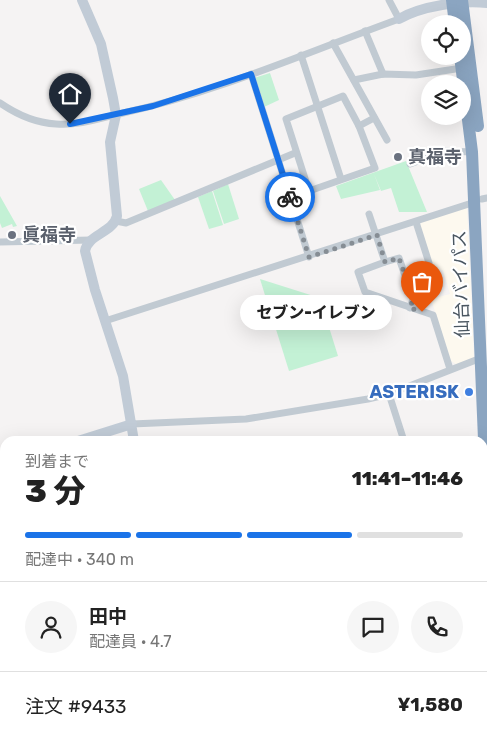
<!DOCTYPE html>
<html lang="ja">
<head>
<meta charset="utf-8">
<style>
  body { margin:0; font-family:Rubik,"Noto Sans JP",sans-serif; background:#f6f6f6; color:#222; height:100vh; display:flex; flex-direction:column; font-size:19px; white-space:nowrap }
  * { box-sizing:border-box; margin:0 }
  p { font-size:16px; color:#767676 }
  .icon { flex:none; width:28px; height:28px; fill:none; stroke:currentColor; stroke-width:2; stroke-linecap:round; stroke-linejoin:round }
  .map { position:relative; flex:1; overflow:hidden }
  .details { position:absolute; left:0px; top:436px; width:488px; height:311px; display:flex; flex-direction:column; background:#fff; border-radius:15px 15px 0 0; box-shadow:0 5px 20px #0002 }
  .details>* { flex:none }
  .tools { position:absolute; left:421px; top:15px; display:grid; gap:10px }
  .tools a { display:grid; place-items:center; width:50px; height:50px; border-radius:50%; background:#fff; box-shadow:0 5px 20px #0002; font-size:25px }
  .pin { position:absolute; display:grid; place-items:center; width:42px; height:42px; color:#fff; margin:-51px -21px; border-radius:50% 50% 50% 0; rotate:-45deg; box-shadow:0 0 5px #0007 }
  .pin .icon { rotate:45deg }
  .courier { position:absolute; display:grid; place-items:center; width:50px; height:50px; margin:-25px; border:4px solid #1a73e8; border-radius:50%; background:#fff; color:#222; box-shadow:0 1px 6px #0007 }
  .bubble { position:absolute; height:35px; border-radius:18px; background:#fff; box-shadow:0 5px 20px #0002; font-size:16px; font-weight:800; line-height:35px; text-align:center }
  .head em { font-style:normal; font-weight:800 }
  .head div { display:flex; flex-direction:column-reverse }
  .head { display:flex; align-items:center; justify-content:space-between; height:85px; padding:0 25px }
  h1 { font-size:32px; font-weight:800; line-height:38px }
  .bar { display:grid; grid-template-columns:repeat(4,1fr); gap:8px 5px; align-content:center; height:60px; padding:0 25px }
  .bar i { height:6px; border-radius:4px; background:#e0e0e0 }
  .bar .on { background:#1a73e8 }
  .bar p { grid-column:span 4 }
  .line { display:flex; align-items:center; gap:12px; padding:0 25px; border-top:1px solid #e0e0e0 }
  .line div { flex:1 }
  .round { display:grid; place-items:center; flex:none; width:52px; height:52px; border-radius:26px; background:#f6f6f6 }
  .map>svg:first-child { display:block }
</style>
</head>
<body>
<div class="map">
<svg width="487" height="747" viewBox="0 0 487 747">
  <rect width="100%" height="100%" fill="#f5f3f3"/>
  <polygon fill="#fdf9ef" points="467,207 474,358 456,364 451,361 431,299 450,294 443,270 435,272 420,225 422,222"/>
  <g fill="#c3f1d5">
    <polygon points="270,73 279,100 264,107 254,78"/>
    <polygon points="406,161 427,212 399,212 391,188 381,191 374,174 380,190 341,199 336,186"/>
    <polygon points="161,180 175,200 148,211 139,189"/>
    <polygon points="228,184 239,219 224,224 213,191"/>
    <polygon points="212,191 223,225 209,229 198,197"/>
    <polygon points="0,196 17,226 13,227 12,224 2,228 0,223"/>
    <polygon points="260,279 320,298 322,306 273,321"/>
    <polygon points="323,308 338,356 289,371 274,323"/>
  </g>
  <g fill="none" stroke-linecap="round" stroke-linejoin="round">
    <g stroke="#c1cad2" stroke-width="7">
      <polyline points="365,31 383,74"/>
      <polyline points="333,43 387,140"/>
      <polyline points="301,55 341,179"/>
      <polyline points="251,74 309,257"/>
      <polyline points="354,80 383,74 416,75 462,68"/>
      <polygon points="343,96 359,126 375,168 309,191 286,119"/>
      <path d="M0,103C16,114 36,123 56,124C79,126 101,118 123,113C218,92 308,52 399,19L389,0"/>
      <polyline points="359,126 374,118"/>
      <polyline points="410,164 446,151 472,152"/>
      <polyline points="482,199 487,198"/>
      <polyline points="369,214 385,262 358,272 365,292 433,315 450,369"/>
      <polyline points="116,221 126,223 295,153"/>
      <polyline points="416,222 429,263"/>
      <polyline points="0,242 91,240"/>
      <polyline points="385,262 399,258 413,299 410,308"/>
      <polyline points="105,321 475,202"/>
      <polyline points="389,394 404,441"/>
      <polyline points="132,424 246,419 368,399 389,394 481,358"/>
      <polyline points="482,539 487,537"/>
      <polyline points="0,578 5,594"/>
      <polyline points="0,693 5,691"/>
      <polyline points="51,742 53,747"/>
      <polyline points="185,747 198,743"/>
    </g>
    <g stroke="#c1cbd6" stroke-width="10">
      <path d="M82,0L101,44L113,98L116,115L110,142L117,216C113,233 88,234 85,251L95,290L123,376L134,441"/>
      <path d="M399,19C421,6 462,0 487,3"/>
      <polyline points="78,441 132,424"/>
      <polyline points="0,466 5,465"/>
      <polyline points="233,742 237,747"/>
    </g>
    <g stroke="#8ba5c1" stroke-width="12">
      <polyline points="452,0 455,24"/>
      <polyline points="462,0 478,126"/>
      <polyline points="460,56 472,152 487,511"/>
    </g>
  </g>
  <g fill="none" stroke-linecap="round" stroke-linejoin="round">
    <polyline stroke="#868d94" stroke-width="5" stroke-dasharray="0 9" points="290,197 309,257 377,235 385,262 399,258 413,299 410,308 422,312"/>
    <polyline stroke="#1a73e8" stroke-width="6" points="70,124 153,106 251,74 290,197"/>
  </g>
  <g fill="#6b7280" stroke="#fff" stroke-width="2">
    <circle cx="398" cy="157" r="5"/>
    <circle cx="12" cy="235" r="5"/>
  </g>
  <circle fill="#3f7fe0" stroke="#fff" stroke-width="2" cx="469" cy="392" r="5"/>
  <g text-anchor="middle" dominant-baseline="central" stroke-width="4.5" stroke-linejoin="round" paint-order="stroke">
    <g font-size="18" font-weight="bold" fill="#5b616d" stroke="#fff" text-anchor="start">
      <text x="408" y="157">真福寺</text>
      <text x="22" y="235">眞福寺</text>
    </g>
    <g font-size="18" fill="#4a5661" stroke="#fff">
      <text transform="translate(461 284) rotate(-92)">仙台バイパス</text>
    </g>
    <g font-size="18" font-weight="bold" fill="#366cbe" stroke="#fff" text-anchor="end">
      <text x="459" y="392">ASTERISK</text>
    </g>
  </g>
</svg>
<div class="tools">
<a><svg class="icon" aria-label="locate" viewBox="0 0 24 24"><circle cx="12" cy="12" r="6"/><path d="M12 2v4M12 18v4M2 12h4M18 12h4"/></svg></a>
<a><svg class="icon" aria-label="layers" viewBox="0 0 24 24"><path d="M12 4l9 5-9 5-9-5zM3 14l9 5 9-5"/></svg></a>
</div>
<div class="pin" style="left:422px;top:312px;background:#ea580c"><svg class="icon" aria-label="bag" viewBox="0 0 24 24"><path d="M5 8h14l-1 12H6zM9 8a3 3 0 0 1 6 0"/></svg></div>
<div class="pin" style="left:70px;top:124px;background:#1f2937"><svg class="icon" aria-label="home" viewBox="0 0 24 24"><path d="M3 11l9-7 9 7M6 9v11h12V9"/></svg></div>
<div class="courier" style="left:290px;top:197px"><svg class="icon" aria-label="bike" viewBox="0 0 24 24"><circle cx="6" cy="16" r="4"/><circle cx="18" cy="16" r="4"/><path d="M6 16l4-8h5l3 8M10 8l3 8H6M13 5h3"/></svg></div>
<div class="bubble" style="left:240px;top:295px;width:152px">セブン-イレブン</div>
<section class="details">
<div class="head"><div><h1>3 分</h1><p>到着まで</p></div><em>11:41–11:46</em></div>
<div class="bar"><i class="on"></i><i class="on"></i><i class="on"></i><i></i><p>配達中 · 340 m</p></div>
<div class="line" style="height:90px"><a class="round"><svg class="icon" aria-label="person" viewBox="0 0 24 24"><circle cx="12" cy="8" r="4"/><path d="M4 21q1-7 8-7t8 7"/></svg></a><div><b>田中</b><p>配達員 · 4.7</p></div><a class="round"><svg class="icon" aria-label="chat" viewBox="0 0 24 24"><path d="M4 5h16v11H9l-5 4z"/></svg></a><a class="round"><svg class="icon" aria-label="phone" viewBox="0 0 24 24"><path d="M5 4h4l2 5-3 2q2 4 5 5l2-3 5 2v4C11 20 4 13 5 4z"/></svg></a></div>
<div class="line" style="height:65px"><div>注文 #9433</div><b>¥1,580</b></div>
</section>
</div>
</body>
</html>
